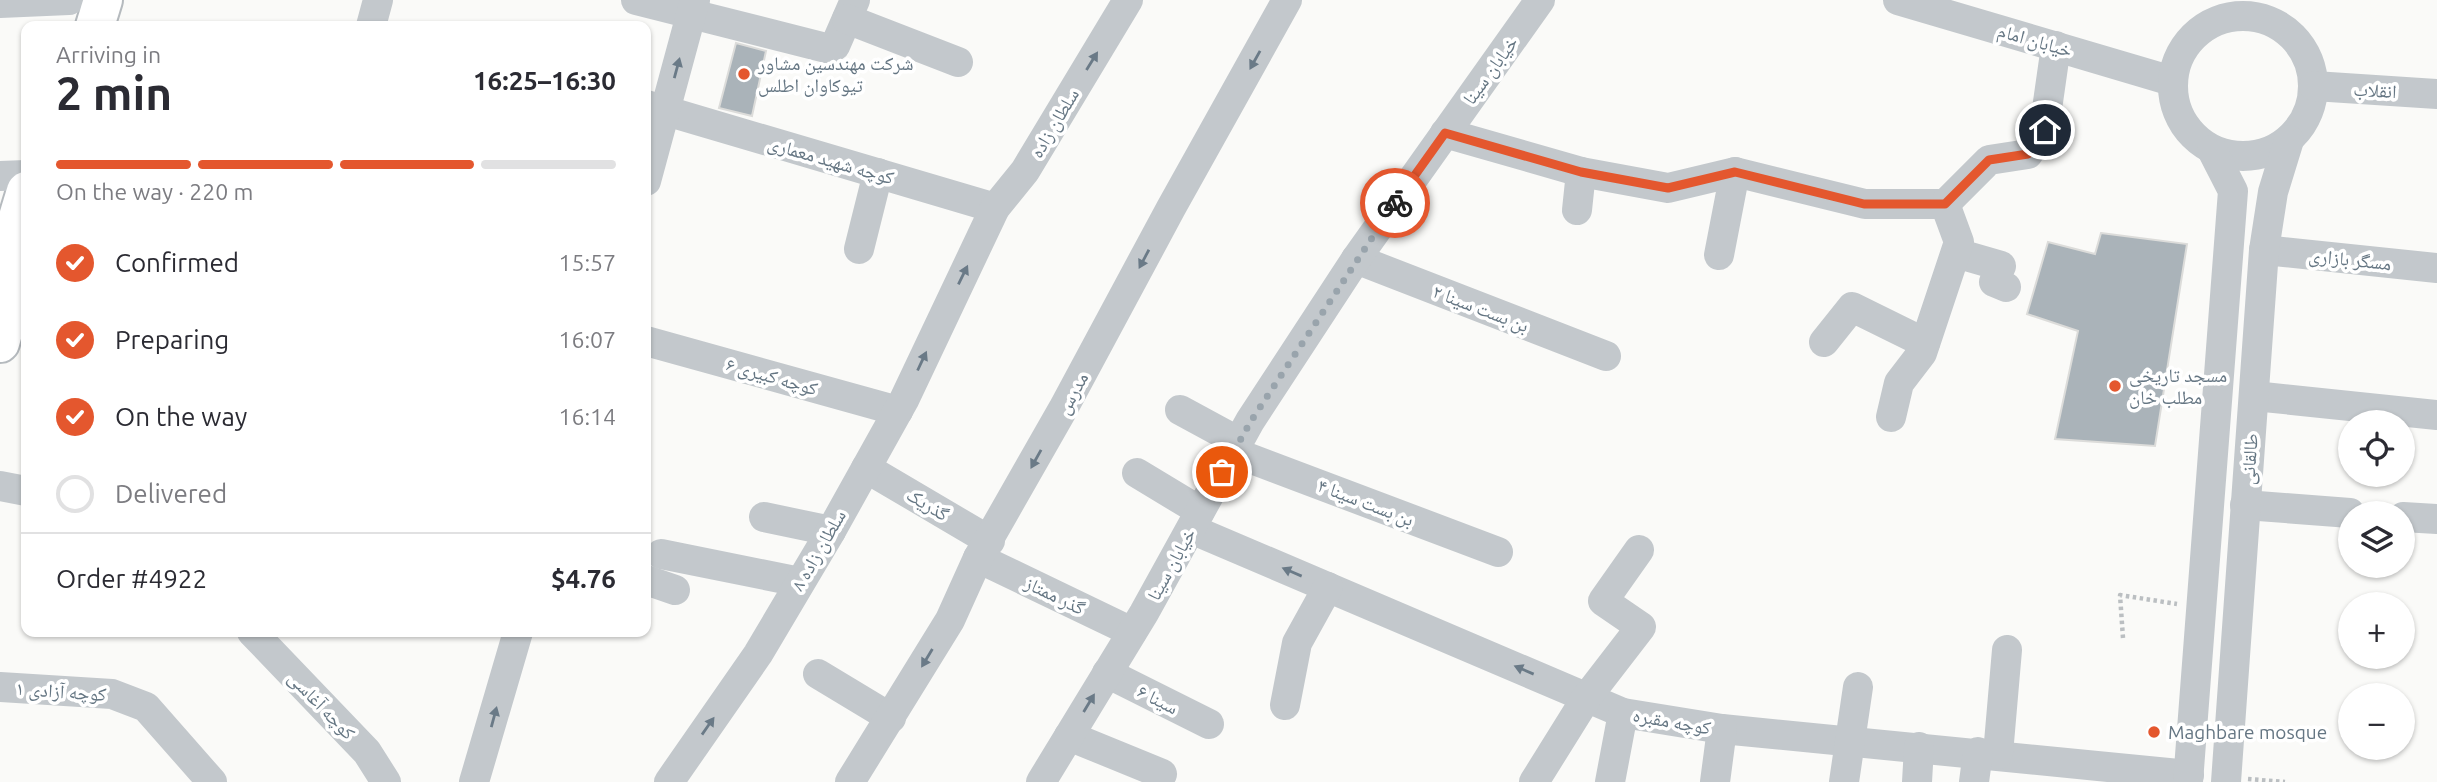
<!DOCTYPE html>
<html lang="en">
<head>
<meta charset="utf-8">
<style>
  body { margin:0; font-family:Ubuntu,"Noto Naskh Arabic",sans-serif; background:#f7f7f7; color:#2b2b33; height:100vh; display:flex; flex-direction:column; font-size:26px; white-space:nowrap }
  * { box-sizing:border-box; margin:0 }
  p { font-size:23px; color:#7c7c81 }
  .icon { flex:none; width:38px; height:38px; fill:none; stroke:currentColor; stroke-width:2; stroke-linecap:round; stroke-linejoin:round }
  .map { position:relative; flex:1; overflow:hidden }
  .side { position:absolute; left:21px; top:21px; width:630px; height:616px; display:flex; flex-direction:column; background:#fff; border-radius:14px; box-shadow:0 2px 5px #0004 }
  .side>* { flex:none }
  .controls { position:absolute; left:2338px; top:410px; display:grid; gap:14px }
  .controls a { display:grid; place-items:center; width:77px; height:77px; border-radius:50%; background:#fff; box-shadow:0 2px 5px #0004; font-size:35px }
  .pin { position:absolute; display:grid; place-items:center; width:60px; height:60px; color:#fff; margin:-30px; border:4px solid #fff; border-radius:50%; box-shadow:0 2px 7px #0007 }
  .courier { position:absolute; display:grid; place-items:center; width:70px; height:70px; margin:-35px; border:5px solid #e4572e; border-radius:50%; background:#fff; color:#222; box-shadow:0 2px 9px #0007 }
  .headline em { font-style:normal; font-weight:600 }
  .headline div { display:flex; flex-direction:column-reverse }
  .headline { display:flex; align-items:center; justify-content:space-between; height:119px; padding:0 35px }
  h1 { font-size:46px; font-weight:600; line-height:52px }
  .bar { display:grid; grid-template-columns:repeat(4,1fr); gap:10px 7px; align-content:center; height:84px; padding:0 35px }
  .bar i { height:9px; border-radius:5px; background:#e1e1e2 }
  .bar .active { background:#e4572e }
  .bar p { grid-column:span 4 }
  .line { display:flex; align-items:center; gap:18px; padding:0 35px; border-top:2px solid #e1e1e2 }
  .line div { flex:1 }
  ol { padding:0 35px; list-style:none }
  li { display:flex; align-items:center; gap:21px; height:77px }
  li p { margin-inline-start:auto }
  li .icon { padding:7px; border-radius:50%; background:#e4572e; color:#fff; stroke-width:4 }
  li:last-child { color:#7c7c81 }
  li i { width:38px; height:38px; border:4px solid #e1e1e2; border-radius:50% }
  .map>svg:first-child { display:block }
</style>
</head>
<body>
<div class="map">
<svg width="2437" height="782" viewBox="0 0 2437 782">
  <rect width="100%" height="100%" fill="#fafaf8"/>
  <g fill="#aab3b9" stroke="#dcdcda" stroke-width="2">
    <polygon points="736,43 766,51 752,116 719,108"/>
    <polygon points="2101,233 2187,244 2155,446 2055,439 2078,331 2027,314 2048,242 2095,254"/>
  </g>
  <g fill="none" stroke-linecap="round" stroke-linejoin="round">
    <defs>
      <g id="major">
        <polyline points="95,26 103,0"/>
        <polyline points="0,277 26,191"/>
        <polyline points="0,343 26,253"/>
      </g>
    </defs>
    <use href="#major" stroke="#b5babe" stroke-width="42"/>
    <g stroke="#bbbfc2" stroke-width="4.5" stroke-dasharray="3.5 3.5" stroke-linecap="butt">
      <polyline points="2123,638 2120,595 2177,604"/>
      <polyline points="2248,779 2285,782"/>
    </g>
    <g stroke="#c3c8cc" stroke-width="30">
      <polyline points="636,0 830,49 835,46 855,0"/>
      <polyline points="1898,0 2172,81"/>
      <polyline points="0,3 69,0"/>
      <circle cx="2243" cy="86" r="70"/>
      <polyline points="847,19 958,62"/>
      <polyline points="371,26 378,0"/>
      <polyline points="2314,86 2437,94"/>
      <polyline points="646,105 995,208"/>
      <polyline points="1445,133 1581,172 1668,188 1735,172 1865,204 1945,204 1989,160 2028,154 2044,130 2056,46"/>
      <polyline points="0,176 26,175"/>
      <polyline points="646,181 695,0"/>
      <polyline points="1577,210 1581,172"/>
      <polyline points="859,249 878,173"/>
      <polyline points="2264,250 2437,268"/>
      <polyline points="1956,253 2001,266 1994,282 2006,287"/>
      <polyline points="1719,255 1735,172"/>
      <polyline points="1356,259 1606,356"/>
      <polyline points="646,341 898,411"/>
      <polyline points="1824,342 1852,307 1925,343"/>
      <polyline points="2254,396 2437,415"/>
      <polyline points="1180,410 1239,442"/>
      <polyline points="1891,417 1899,383 1922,353 1959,242 1945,204"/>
      <polyline points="1233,452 1498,552"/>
      <polyline points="866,468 990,541"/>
      <polyline points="1137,473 1200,511"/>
      <polyline points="0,486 26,491"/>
      <polyline points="2245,505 2350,513"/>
      <polyline points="764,517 831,531"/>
      <polyline points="2403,517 2437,519"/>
      <polyline points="1191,529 1623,713 1722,729 2189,775"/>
      <polyline points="661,554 800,582"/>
      <polyline points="978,558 1132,632"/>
      <polyline points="646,580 675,590"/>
      <polyline points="252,632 367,752 386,782"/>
      <polyline points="1107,673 1209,724"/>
      <polyline points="818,674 891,718"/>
      <polyline points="0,687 112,694 146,707 212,782"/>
      <polyline points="1285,705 1297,643 1328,587"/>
      <polyline points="1069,736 1162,774"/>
      <polyline points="1998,754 2007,650"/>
      <polyline points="474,782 518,632"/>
      <polyline points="669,782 758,654 831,531 904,400 995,208 1025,171 1128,0"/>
      <polyline points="850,782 950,620 978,558 1063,409 1171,208 1287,0"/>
      <polyline points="1041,782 1144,613 1250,421 1356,259 1540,0"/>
      <polyline points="1534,782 1587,697 1641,627 1603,601 1639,550"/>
      <polyline points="1610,782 1623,713"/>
      <polyline points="1715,782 1722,729"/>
      <polyline points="1844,782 1858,687"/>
      <polyline points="1917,782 1919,747"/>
      <polyline points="1974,782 1978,752"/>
      <polyline points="2188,782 2233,191 2212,150"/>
      <polyline points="2226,782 2264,250 2273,192 2289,140"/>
    </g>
    <use href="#major" stroke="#fff" stroke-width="38"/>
  </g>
  <defs><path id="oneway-solid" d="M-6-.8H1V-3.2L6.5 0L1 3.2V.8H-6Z" transform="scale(1.75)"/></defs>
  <g fill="#6a7a87">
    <use href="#oneway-solid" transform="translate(1255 60) rotate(119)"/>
    <use href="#oneway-solid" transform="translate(1092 61) rotate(-58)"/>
    <use href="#oneway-solid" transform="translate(677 68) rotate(-75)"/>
    <use href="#oneway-solid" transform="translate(1144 259) rotate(118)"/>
    <use href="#oneway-solid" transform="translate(963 275) rotate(-64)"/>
    <use href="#oneway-solid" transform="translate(922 361) rotate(-65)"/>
    <use href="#oneway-solid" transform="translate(1036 459) rotate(119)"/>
    <use href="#oneway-solid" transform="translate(1292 572) rotate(-157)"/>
    <use href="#oneway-solid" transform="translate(927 658) rotate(121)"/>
    <use href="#oneway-solid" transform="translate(1524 670) rotate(-157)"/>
    <use href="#oneway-solid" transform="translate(1089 703) rotate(-59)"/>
    <use href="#oneway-solid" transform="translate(494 717) rotate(-75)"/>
    <use href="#oneway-solid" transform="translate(708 726) rotate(-55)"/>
  </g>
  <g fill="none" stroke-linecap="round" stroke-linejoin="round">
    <polyline stroke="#99a4ac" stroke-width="7" stroke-dasharray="0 12.6" points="1222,472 1251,421 1395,203"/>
    <polyline stroke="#e4572e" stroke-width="9" points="1395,203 1445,133 1581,172 1668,188 1735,172 1864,204 1945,204 1989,160 2028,154 2045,130"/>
  </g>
  <g fill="#e4572e" stroke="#fff" stroke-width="2.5">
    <circle cx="744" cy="74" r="7"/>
    <circle cx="2115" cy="386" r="7"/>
    <circle cx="2154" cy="732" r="7"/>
  </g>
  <g text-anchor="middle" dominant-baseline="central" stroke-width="7" stroke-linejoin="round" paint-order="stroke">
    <g font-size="19" fill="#657683" stroke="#fff">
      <text transform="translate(2035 40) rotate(16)">خیابان امام</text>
      <text transform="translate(1490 70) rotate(-54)">خیابان سینا</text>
      <text transform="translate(2375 90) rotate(3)">انقلاب</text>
      <text transform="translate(1054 123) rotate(-59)">سلطان زاده</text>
      <text transform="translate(831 160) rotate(16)">کوچه شهید معماری</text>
      <text transform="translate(2350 259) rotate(6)">مسگر بازاری</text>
      <text transform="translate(1481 308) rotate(21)">بن بست سینا ۲</text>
      <text transform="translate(772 376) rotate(16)">کوچه کبیری ۶</text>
      <text transform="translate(1072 393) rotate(-61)">مدرس</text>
      <text transform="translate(2249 459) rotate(-86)">طالقانی</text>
      <text transform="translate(1366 502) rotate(21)">بن بست سینا ۴</text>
      <text transform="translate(928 504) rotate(31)">گذریک</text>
      <text transform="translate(818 550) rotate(-60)">سلطان زاده ۸</text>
      <text transform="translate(1171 564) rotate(-61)">خیابان سینا</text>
      <text transform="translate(1055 595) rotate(26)">گذر ممتاز</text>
      <text transform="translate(61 691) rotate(4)">کوچه آزادی ۱</text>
      <text transform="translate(1158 699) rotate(27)">سینا ۶</text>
      <text transform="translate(322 705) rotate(46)">کوچه آغاسی</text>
      <text transform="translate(1672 721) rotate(10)">کوچه مقبره</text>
    </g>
    <g font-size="19" fill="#657683" stroke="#fff" text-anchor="start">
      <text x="758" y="63">شرکت مهندسین مشاور<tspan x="758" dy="22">تیوکاوان اطلس</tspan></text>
      <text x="2129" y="375">مسجد تاریخی<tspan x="2129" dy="22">مطلب خان</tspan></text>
      <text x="2168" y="732">Maghbare mosque</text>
    </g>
  </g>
</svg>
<div class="controls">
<a><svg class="icon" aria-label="locate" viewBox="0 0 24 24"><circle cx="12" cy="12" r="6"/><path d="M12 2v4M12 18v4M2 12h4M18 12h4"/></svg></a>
<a><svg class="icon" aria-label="layers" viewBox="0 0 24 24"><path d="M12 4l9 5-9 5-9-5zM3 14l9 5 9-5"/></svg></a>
<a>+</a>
<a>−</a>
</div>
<div class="pin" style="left:1222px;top:472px;background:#ea580c"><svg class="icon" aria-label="bag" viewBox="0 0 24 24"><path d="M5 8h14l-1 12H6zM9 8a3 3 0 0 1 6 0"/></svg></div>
<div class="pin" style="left:2045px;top:130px;background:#1f2937"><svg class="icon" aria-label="home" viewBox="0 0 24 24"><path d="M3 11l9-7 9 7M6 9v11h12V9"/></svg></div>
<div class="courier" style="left:1395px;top:203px"><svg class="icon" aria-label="bike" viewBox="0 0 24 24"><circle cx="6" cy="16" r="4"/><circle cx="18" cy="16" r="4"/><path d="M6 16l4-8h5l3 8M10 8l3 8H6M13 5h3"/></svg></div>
<section class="side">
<div class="headline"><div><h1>2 min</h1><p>Arriving in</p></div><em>16:25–16:30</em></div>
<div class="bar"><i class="active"></i><i class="active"></i><i class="active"></i><i></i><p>On the way · 220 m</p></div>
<ol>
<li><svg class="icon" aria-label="check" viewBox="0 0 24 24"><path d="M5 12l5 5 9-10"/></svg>Confirmed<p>15:57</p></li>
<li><svg class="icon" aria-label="check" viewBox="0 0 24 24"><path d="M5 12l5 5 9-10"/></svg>Preparing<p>16:07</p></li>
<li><svg class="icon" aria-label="check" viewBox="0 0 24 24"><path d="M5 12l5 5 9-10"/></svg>On the way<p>16:14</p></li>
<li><i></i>Delivered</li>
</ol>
<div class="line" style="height:91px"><div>Order #4922</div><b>$4.76</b></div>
</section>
</div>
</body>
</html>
